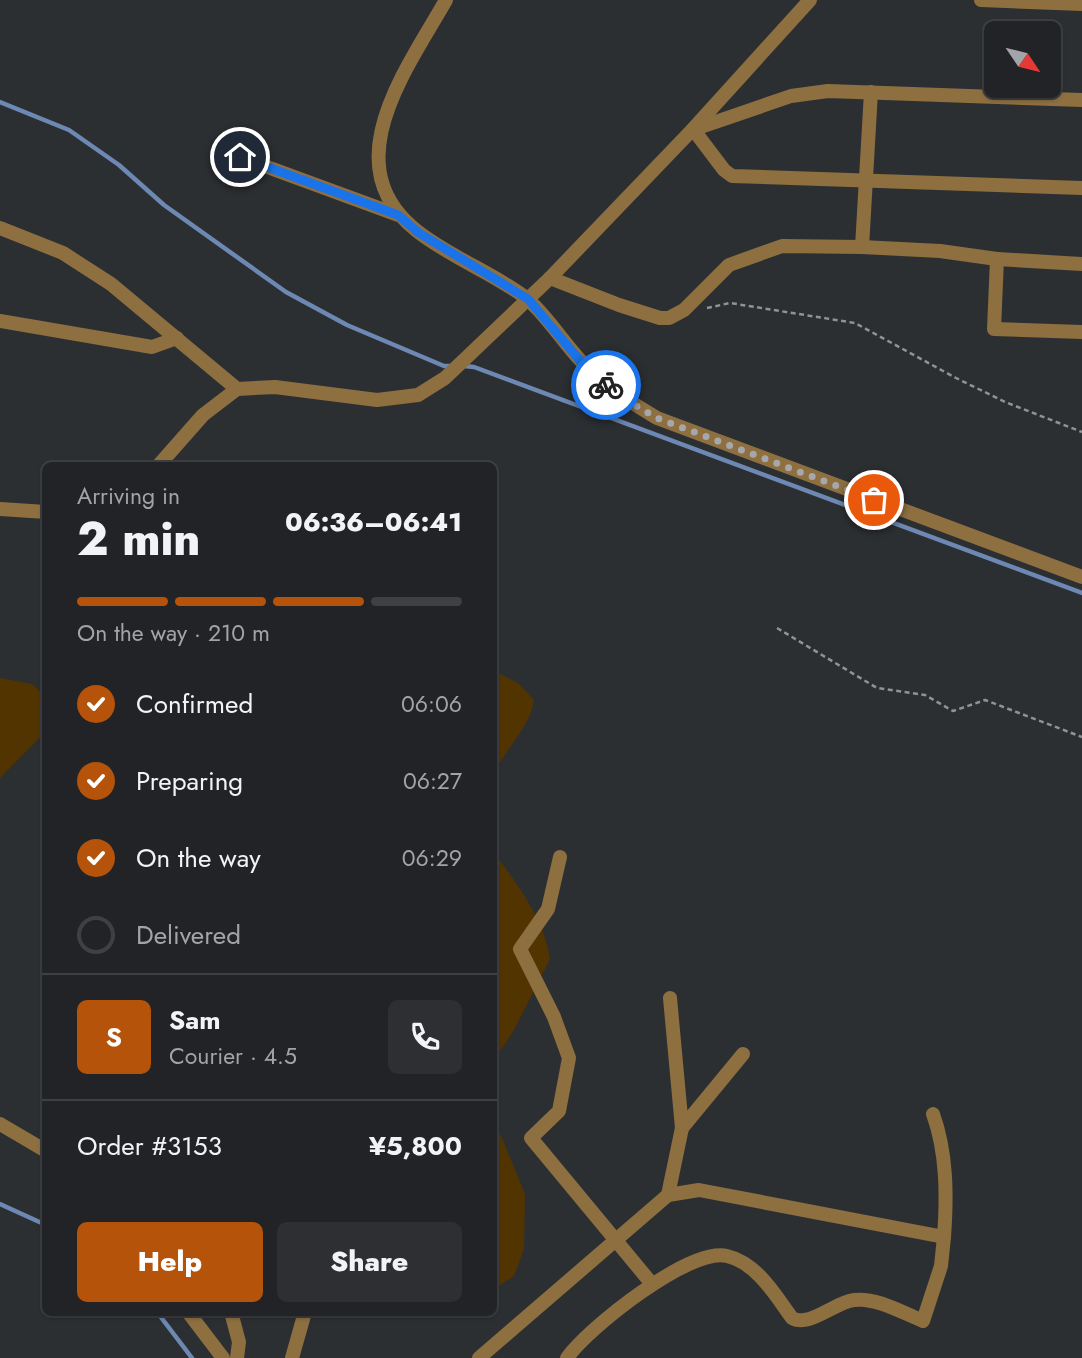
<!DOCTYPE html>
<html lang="en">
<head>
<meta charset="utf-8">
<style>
  body { margin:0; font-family:Jost,sans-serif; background:#2d2f32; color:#f1f3f6; height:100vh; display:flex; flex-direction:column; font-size:26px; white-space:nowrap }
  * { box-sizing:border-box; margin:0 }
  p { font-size:23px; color:#a2a4a7 }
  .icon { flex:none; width:38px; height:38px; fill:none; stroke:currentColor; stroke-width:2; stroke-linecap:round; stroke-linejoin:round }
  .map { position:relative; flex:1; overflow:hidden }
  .drawer { position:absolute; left:42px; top:462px; width:455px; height:854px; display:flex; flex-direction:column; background:#212326; border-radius:10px; box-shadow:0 2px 5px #0004,0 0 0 2px #3e4043 }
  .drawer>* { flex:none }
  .needle { width:46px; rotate:125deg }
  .controls { position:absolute; left:984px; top:21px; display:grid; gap:14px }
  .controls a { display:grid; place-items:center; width:77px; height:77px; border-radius:10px; background:#212326; box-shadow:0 2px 5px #0004,0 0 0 2px #3e4043; font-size:35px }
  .pin { position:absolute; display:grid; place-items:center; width:60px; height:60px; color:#fff; margin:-30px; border:4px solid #fff; border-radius:50%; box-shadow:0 2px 7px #0007 }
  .courier { position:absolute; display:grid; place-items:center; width:70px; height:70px; margin:-35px; border:5px solid #1a73e8; border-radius:50%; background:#fff; color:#222; box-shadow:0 2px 9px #0007 }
  .overview em { font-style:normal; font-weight:800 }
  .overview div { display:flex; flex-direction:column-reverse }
  .overview { display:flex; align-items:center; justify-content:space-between; height:119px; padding:0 35px }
  h1 { font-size:46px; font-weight:800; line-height:52px }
  .bar { display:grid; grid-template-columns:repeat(4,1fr); gap:10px 7px; align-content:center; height:84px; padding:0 35px }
  .bar i { height:9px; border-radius:5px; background:#3e4043 }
  .bar .selected { background:#b45309 }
  .bar p { grid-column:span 4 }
  .line { display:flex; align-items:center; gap:18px; padding:0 35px; border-top:2px solid #3e4043 }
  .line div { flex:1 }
  .round { display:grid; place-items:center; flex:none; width:74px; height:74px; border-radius:10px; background:#2d2f32 }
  ol { padding:0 35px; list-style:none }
  li { display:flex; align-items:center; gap:21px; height:77px }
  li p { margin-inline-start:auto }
  li .icon { padding:7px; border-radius:50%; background:#b45309; color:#fff; stroke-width:4 }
  li:last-child { color:#a2a4a7 }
  li i { width:38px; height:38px; border:4px solid #3e4043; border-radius:50% }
  .primary-button { display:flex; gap:14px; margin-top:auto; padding:14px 35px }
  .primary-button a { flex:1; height:80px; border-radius:10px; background:#b45309; color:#fff; font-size:28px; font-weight:800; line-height:80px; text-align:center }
  .primary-button a+a { background:#2d2f32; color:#f1f3f6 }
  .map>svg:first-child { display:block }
</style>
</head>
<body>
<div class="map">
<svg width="1082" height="1358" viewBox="0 0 1082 1358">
  <rect width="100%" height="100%" fill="#2c2f32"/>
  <g fill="#513400">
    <path d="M494,671L518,683L534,700C531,726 505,749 494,774Z"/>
    <polygon points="0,678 32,684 45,696 46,731 0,778"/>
    <path d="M494,852C517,885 544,918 550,959L514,1030L494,1060Z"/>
    <polygon points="494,1119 525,1194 524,1249 514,1276 494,1289"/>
  </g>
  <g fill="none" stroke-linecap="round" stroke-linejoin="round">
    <g stroke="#6c88b3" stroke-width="4.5">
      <polyline points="0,102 69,130 119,165 164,205 286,292 347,325 444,366 452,366"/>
      <polyline points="464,366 474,367 1082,593"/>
      <polyline points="0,1204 46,1225"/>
      <polyline points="157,1312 192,1358"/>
    </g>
    <g stroke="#909295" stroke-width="2.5" stroke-dasharray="5 3.5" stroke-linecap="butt">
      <polyline points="707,308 730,303 855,323 956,378 1005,402 1082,432"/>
      <polyline points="777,628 877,688 925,695 953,711 985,700 1082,737"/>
    </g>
    <g stroke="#8e6f40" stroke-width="14">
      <path d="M446,0C407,69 333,165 417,231C450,257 491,272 525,297C545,313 563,342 581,361C603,386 629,401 657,418L1082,577"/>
      <polyline points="981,0 1082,4"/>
      <polyline points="693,129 724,170 732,176 1082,188"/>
      <polyline points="695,129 791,96 828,91 1082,100"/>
      <polyline points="240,157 398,215"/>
      <polyline points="0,228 63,253 111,284 237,389"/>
      <polyline points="862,247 871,92"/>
      <polyline points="997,259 1082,264"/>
      <polyline points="550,278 619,305 660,318 669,318 684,310 729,265 782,246 862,247 940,251 997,259 994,329 1082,332"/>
      <polyline points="0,321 152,347 177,338"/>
      <polyline points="158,466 203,415 237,389 275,387 377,400 418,395 445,378 550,278 693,129 810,0"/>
      <polyline points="0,509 46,512"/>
      <polyline points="560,857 548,909 520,949 554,1017 569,1058 559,1111 531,1138 652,1284"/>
      <polyline points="0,1124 46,1151"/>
      <polyline points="682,1128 743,1054"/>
      <polyline points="668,1195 682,1128 670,998"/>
      <polyline points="188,1312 223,1358"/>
      <polyline points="231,1312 239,1342 237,1358"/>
      <polyline points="292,1358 305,1312"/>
      <path d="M479,1358L668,1195L699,1190L944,1237C947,1196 947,1153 933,1114"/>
      <path d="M567,1358C588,1328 690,1247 727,1256C757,1263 775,1295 792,1318C809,1328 835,1302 854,1300C876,1297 903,1313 923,1321L941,1266L944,1237"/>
    </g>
  </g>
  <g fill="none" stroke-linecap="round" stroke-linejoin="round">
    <polyline stroke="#a5a7aa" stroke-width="7" stroke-dasharray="0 12.6" points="606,385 616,394 657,418 874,500"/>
    <polyline stroke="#1a73e8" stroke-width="9" points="240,157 398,215 419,233 528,299 582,363 606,385"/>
  </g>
</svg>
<div class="controls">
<a><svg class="needle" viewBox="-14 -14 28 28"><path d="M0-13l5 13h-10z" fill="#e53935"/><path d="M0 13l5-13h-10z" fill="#a2a4a7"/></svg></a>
</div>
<div class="pin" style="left:874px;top:500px;background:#ea580c"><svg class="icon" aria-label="bag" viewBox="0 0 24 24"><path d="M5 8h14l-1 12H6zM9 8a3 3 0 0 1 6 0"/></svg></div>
<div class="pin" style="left:240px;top:157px;background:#1f2937"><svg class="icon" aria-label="home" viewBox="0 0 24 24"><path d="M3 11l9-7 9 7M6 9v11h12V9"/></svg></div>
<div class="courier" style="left:606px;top:385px"><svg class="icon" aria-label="bike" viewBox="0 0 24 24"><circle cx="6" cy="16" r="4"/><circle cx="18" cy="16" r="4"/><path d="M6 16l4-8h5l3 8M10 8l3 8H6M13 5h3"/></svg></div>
<section class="drawer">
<div class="overview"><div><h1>2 min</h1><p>Arriving in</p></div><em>06:36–06:41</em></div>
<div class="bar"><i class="selected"></i><i class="selected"></i><i class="selected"></i><i></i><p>On the way · 210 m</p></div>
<ol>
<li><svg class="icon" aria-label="check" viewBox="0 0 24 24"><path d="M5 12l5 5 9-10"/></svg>Confirmed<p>06:06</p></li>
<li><svg class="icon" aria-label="check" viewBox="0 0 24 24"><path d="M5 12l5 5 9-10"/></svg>Preparing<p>06:27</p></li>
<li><svg class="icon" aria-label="check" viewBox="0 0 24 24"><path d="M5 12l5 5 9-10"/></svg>On the way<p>06:29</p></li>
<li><i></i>Delivered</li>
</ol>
<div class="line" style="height:126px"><b class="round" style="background:#b45309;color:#fff">S</b><div><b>Sam</b><p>Courier · 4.5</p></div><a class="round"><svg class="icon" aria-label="phone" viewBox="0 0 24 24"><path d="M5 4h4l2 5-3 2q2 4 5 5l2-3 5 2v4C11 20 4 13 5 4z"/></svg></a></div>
<div class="line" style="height:91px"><div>Order #3153</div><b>¥5,800</b></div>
<div class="primary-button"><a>Help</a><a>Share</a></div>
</section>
</div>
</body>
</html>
